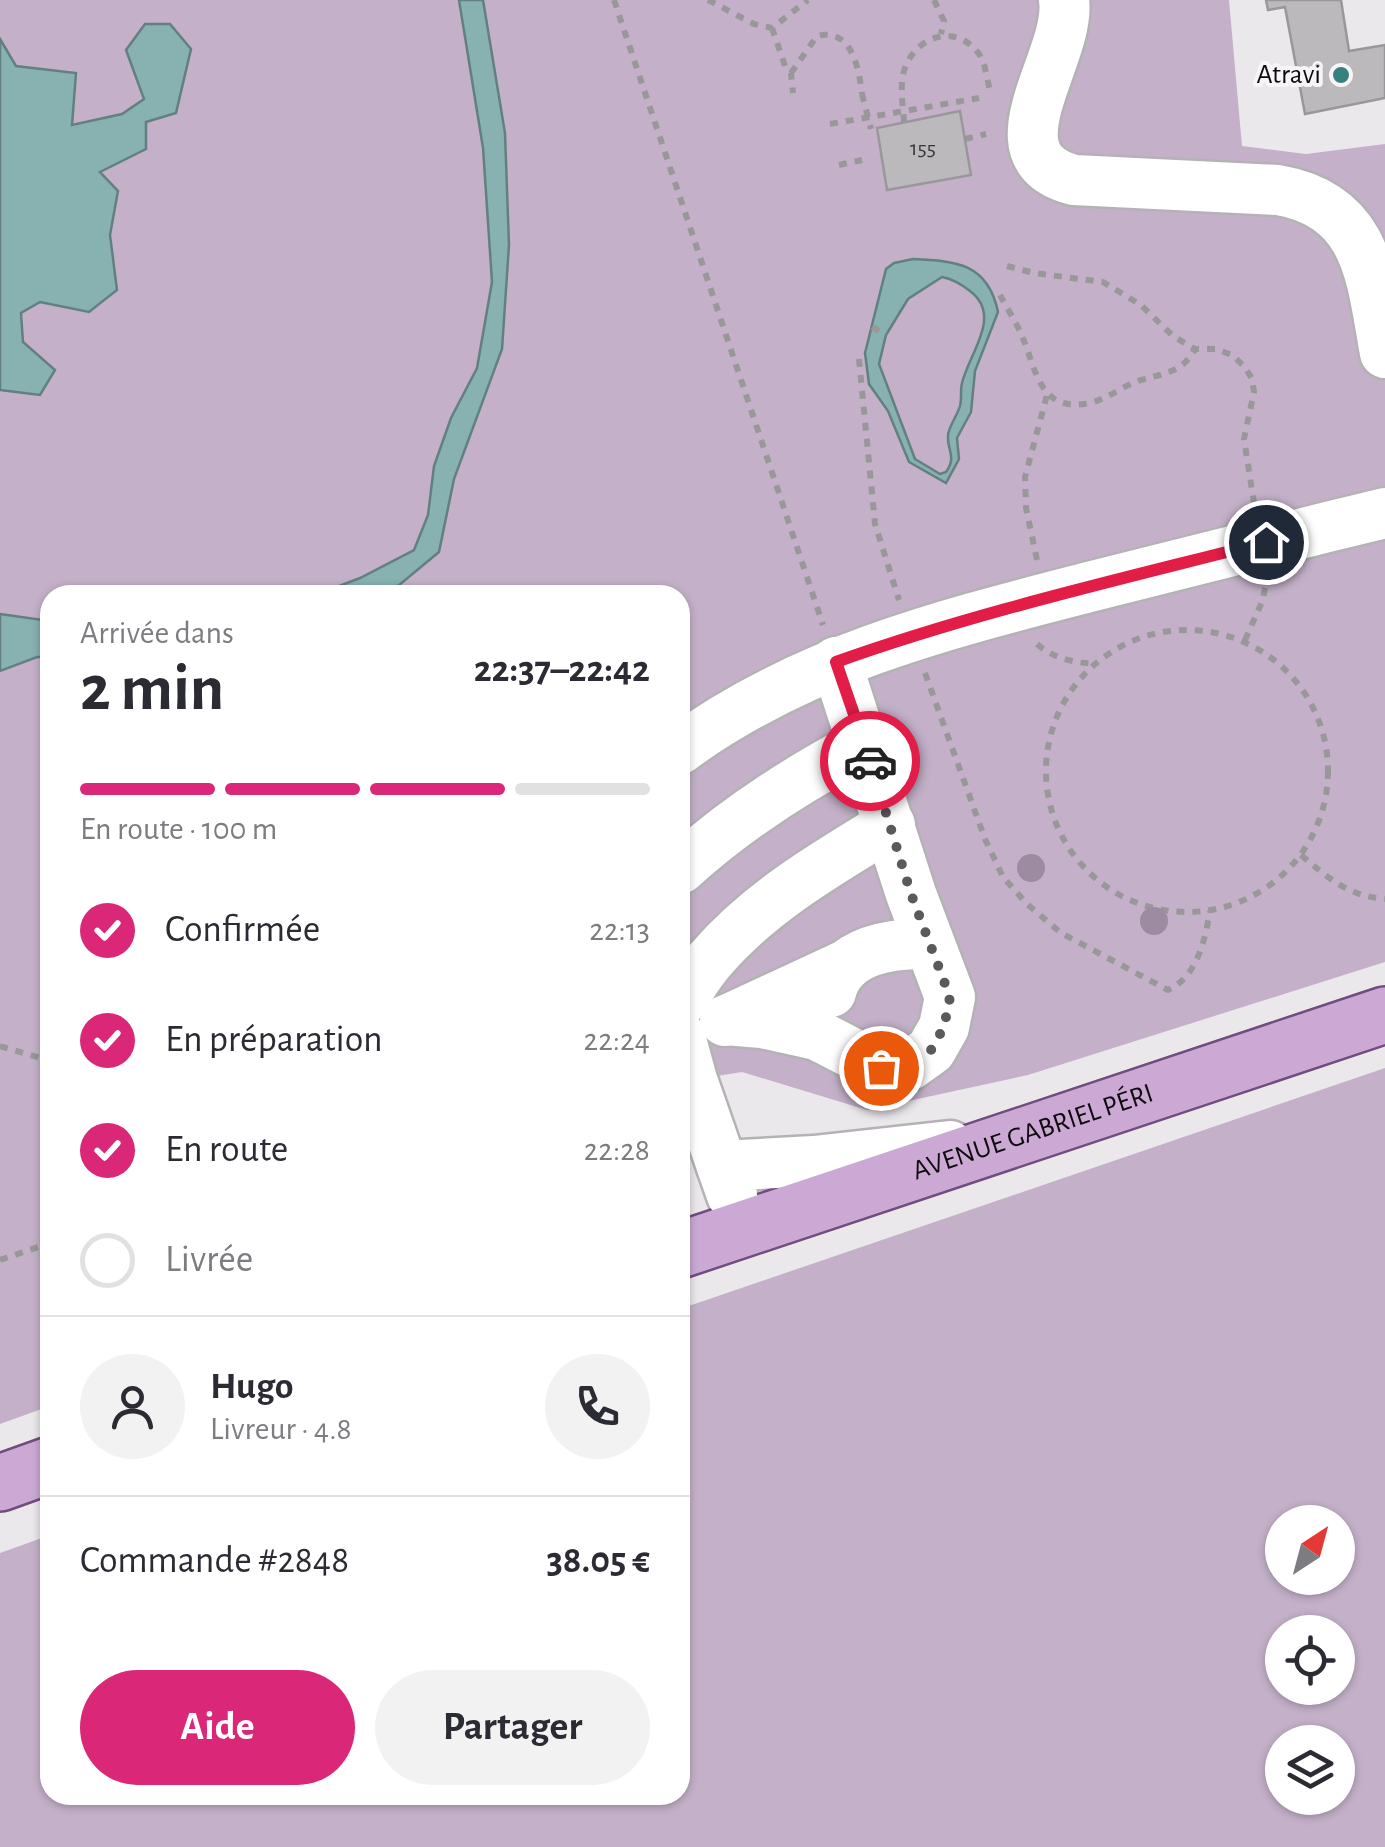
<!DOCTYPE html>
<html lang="fr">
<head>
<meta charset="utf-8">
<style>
  body { margin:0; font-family:"Alegreya Sans",sans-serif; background:#f2f2f3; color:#2b2b33; height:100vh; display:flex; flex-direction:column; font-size:38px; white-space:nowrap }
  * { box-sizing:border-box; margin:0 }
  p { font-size:32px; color:#7c7c81 }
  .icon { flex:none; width:55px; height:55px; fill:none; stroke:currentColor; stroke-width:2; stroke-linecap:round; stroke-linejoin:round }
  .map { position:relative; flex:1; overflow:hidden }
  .drawer { position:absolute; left:40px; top:585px; width:650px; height:1220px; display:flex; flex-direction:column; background:#fff; border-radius:30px; box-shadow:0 2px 8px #0004 }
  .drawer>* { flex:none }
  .needle { width:65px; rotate:36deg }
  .buttons { position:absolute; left:1265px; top:1505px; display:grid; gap:20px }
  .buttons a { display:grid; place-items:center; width:90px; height:90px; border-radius:50%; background:#fff; box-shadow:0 2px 8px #0004; font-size:50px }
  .pin { position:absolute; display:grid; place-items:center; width:85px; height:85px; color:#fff; margin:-42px; border:5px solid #fff; border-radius:50%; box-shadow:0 2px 10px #0007 }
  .courier { position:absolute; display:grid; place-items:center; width:100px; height:100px; margin:-50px; border:8px solid #e11d48; border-radius:50%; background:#fff; color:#222; box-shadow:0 2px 12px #0007 }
  .summary em { font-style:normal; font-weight:600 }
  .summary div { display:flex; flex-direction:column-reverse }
  .summary { display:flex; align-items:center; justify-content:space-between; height:170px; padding:0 40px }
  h1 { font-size:65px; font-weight:600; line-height:75px }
  .bar { display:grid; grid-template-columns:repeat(4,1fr); gap:15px 10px; align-content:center; height:120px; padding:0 40px }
  .bar i { height:12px; border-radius:8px; background:#e1e1e2 }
  .bar .active { background:#db2777 }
  .bar p { grid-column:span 4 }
  .line { display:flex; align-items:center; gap:25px; padding:0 40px; border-top:2px solid #e1e1e2 }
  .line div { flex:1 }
  .round { display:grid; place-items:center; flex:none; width:105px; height:105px; border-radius:52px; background:#f2f2f3 }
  ol { padding:0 40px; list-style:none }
  li { display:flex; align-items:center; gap:30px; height:110px }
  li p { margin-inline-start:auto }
  li .icon { padding:10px; border-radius:50%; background:#db2777; color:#fff; stroke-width:4 }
  li:last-child { color:#7c7c81 }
  li i { width:55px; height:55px; border:5px solid #e1e1e2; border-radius:50% }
  .primary-button { display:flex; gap:20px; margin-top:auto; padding:20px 40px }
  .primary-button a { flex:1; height:115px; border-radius:60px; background:#db2777; color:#fff; font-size:40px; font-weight:600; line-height:115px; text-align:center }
  .primary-button a+a { background:#f2f2f3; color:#2b2b33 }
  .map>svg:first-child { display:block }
</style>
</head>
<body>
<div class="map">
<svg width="1385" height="1847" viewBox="0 0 1385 1847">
  <rect width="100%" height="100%" fill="#ebe8ec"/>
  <g fill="#c4b1c9" fill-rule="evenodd">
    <polygon points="0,0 1229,0 1242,146 1306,154 1385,144 1385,962 1028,1075 867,1110 742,1072 692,1080 680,1087 680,595 50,595 50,1406 0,1424"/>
    <path d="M1385,1068V1847H0V1553L50,1535V1795H680V1309ZM1282,1522H1338V1578H1282ZM1338,1632V1688H1282V1632ZM1338,1742V1798H1282V1742Z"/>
  </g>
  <g fill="#88b1b1" stroke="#638080" stroke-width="2.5" fill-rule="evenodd">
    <polygon points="459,0 483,0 505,133 509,245 502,349 454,479 439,552 398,586 373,595 316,595 360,578 414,550 428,515 434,466 451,418 477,368 492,282 483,148"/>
    <polygon points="145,24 170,24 191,49 176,113 146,122 146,149 100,172 118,191 110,235 117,290 89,312 40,302 21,313 23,342 55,370 40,395 0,390 0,39 16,66 76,73 72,125 122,114 144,99 126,50"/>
    <path d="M913,259C956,261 988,263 998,312L975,371L971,412L957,438L959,459L946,483L909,462L888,411L869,384L865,353L886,269L894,263ZM942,277C953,279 961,284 970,291C1003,316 969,353 962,383C960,391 962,398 960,406C957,416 949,426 948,435C947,451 957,457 946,472L940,474L915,459L879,364L886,335L908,299Z"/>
    <polygon points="0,614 50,621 50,657 37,657 0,671"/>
  </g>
  <g fill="#bbb9bc" stroke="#9a979a" stroke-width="2.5">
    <polygon points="1266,0 1341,0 1349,51 1385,45 1385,98 1305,114 1285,7 1268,10"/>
    <polygon points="960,111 971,175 887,190 877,128"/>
  </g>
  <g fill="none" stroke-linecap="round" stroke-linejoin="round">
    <defs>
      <g id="minor">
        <path d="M1064,0C1072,57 983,157 1074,180L1278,190C1369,206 1371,277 1385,353"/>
        <path d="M680,749C801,660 946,624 1089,587C1187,562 1286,537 1385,513"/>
        <path d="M680,869C736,818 797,779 864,744"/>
        <path d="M831,992C841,949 893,943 929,944"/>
        <path d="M680,1003C690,989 699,972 711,959C760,902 826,864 890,825"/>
        <polyline points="726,1020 762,1023 817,1035 881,1068 910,1065 931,1050 944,1027 950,997 911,894 836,662"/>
        <polyline points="725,1021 848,964"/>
        <polyline points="680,1036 692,1080 732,1195"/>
        <polyline points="722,1166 814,1161 950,1146"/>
      </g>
      <g id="major">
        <path id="s1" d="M680,1250L1385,1015"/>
        <polyline points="0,1483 50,1465"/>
      </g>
    </defs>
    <use href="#minor" stroke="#b5b2b6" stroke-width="55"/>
    <use href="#major" stroke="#724c7c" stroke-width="60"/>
    <g stroke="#99979a" stroke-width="6" stroke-dasharray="8 8" stroke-linecap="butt">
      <polyline points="614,0 823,625"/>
      <polyline points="708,0 754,24 772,28 808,0"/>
      <polyline points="934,0 944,21 941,34"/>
      <polyline points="772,28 785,66 791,73 793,93"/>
      <path d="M791,73L817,36C852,27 859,69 862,94"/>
      <path d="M904,122C903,105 899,84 905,68C917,35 957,23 979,54C986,65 987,79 990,91"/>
      <polyline points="830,124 979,98"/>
      <polyline points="965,139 986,134"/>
      <polyline points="839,165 862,160"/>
      <polyline points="1007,266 1034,273 1103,282 1141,305 1173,336 1195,349 1216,349 1232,355 1245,367 1252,379 1254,392 1244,439 1254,503"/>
      <path d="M1000,295C1007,308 1016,322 1022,336C1036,368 1039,414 1089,403C1106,400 1121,387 1138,381C1162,373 1182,374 1195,349"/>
      <polyline points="872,327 886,335"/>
      <polyline points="859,359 875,524 899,600"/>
      <polyline points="1037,560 1026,508 1025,477 1047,395"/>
      <circle cx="1187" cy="771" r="141"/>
      <polyline points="1245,640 1262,602 1266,584"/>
      <path d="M1037,644C1054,659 1073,662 1095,664"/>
      <path d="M925,673L985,839L1003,877L1027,904L1061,933L1168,990C1197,977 1205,940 1210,911"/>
      <path d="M1301,855C1328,878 1348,896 1385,899"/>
      <polyline points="0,1046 50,1061"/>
      <polyline points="0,1260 50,1243"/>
    </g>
    <use href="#minor" stroke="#fff" stroke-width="50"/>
    <use href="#major" stroke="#cba9d4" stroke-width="55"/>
    <polyline stroke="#99979a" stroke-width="6" stroke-dasharray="8 8" stroke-linecap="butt" points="862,94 871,129"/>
  </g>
  <g fill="#9d8ba2">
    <circle cx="1031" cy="868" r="14"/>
    <circle cx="1154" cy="921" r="14"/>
  </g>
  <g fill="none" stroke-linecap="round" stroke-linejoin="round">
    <polyline stroke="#5b595b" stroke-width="10" stroke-dasharray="0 18" points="870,761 911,894 950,997 944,1027 931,1050 910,1066 881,1068"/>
    <path stroke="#e11d48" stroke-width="12" d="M870,761L836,662C976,612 1122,579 1266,542"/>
  </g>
  <circle fill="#378081" stroke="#f8f5f9" stroke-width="4" cx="1341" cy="75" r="10"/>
  <g text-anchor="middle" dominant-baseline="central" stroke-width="8" stroke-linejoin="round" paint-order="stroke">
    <g font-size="22" fill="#383739">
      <text x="923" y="148">155</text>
    </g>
    <g font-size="28" fill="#0d0c0d" stroke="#f8f5f9" text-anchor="end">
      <text x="1321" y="75">Atravi</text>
    </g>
    <g font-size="28" fill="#0d0c0d" stroke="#f8f5f9">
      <text stroke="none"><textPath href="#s1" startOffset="372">AVENUE GABRIEL PÉRI</textPath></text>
    </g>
  </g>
</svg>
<div class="buttons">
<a><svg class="needle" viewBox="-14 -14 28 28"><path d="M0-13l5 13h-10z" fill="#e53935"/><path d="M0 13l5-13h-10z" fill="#7c7c81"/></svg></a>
<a><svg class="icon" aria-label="locate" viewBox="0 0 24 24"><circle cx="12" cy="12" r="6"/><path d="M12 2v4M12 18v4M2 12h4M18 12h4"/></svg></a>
<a><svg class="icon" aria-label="layers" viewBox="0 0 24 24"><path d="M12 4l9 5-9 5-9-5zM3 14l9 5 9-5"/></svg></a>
</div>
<div class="pin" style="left:881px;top:1068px;background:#ea580c"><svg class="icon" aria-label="bag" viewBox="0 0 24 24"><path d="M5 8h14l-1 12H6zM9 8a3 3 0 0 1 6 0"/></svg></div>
<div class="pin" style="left:1266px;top:542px;background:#1f2937"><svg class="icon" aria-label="home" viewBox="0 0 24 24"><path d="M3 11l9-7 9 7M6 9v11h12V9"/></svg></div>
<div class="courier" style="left:870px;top:761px"><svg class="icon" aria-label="car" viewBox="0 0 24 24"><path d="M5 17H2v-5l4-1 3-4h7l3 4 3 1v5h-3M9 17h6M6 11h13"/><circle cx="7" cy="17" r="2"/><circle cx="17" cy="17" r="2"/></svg></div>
<section class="drawer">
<div class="summary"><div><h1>2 min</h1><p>Arrivée dans</p></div><em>22:37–22:42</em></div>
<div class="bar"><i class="active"></i><i class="active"></i><i class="active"></i><i></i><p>En route · 100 m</p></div>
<ol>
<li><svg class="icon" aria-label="check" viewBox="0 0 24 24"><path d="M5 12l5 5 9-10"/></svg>Confirmée<p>22:13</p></li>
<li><svg class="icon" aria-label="check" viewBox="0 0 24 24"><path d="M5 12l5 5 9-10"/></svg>En préparation<p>22:24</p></li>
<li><svg class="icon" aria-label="check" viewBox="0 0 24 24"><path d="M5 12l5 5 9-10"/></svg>En route<p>22:28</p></li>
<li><i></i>Livrée</li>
</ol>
<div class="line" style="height:180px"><a class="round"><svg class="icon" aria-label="person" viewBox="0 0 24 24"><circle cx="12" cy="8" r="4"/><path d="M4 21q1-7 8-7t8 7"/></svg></a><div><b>Hugo</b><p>Livreur · 4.8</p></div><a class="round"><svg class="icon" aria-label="phone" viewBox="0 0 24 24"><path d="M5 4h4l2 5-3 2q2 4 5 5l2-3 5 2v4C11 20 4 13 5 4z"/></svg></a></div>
<div class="line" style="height:130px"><div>Commande #2848</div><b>38.05 €</b></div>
<div class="primary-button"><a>Aide</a><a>Partager</a></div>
</section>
</div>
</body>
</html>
